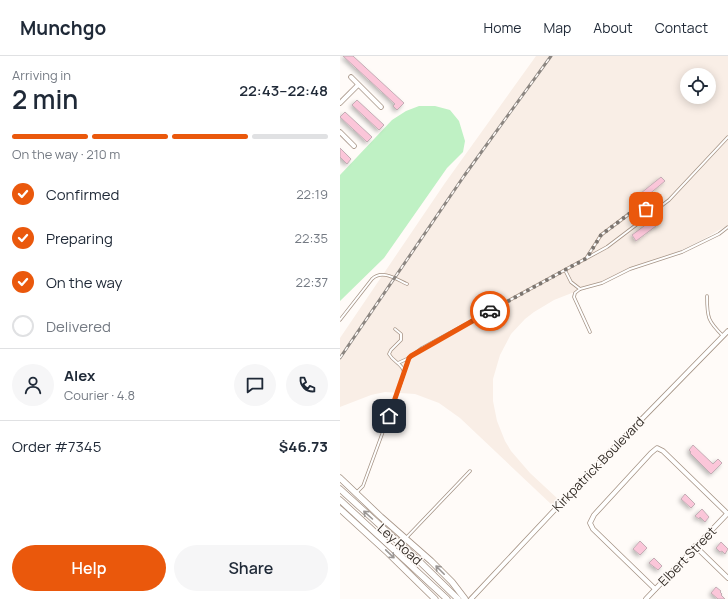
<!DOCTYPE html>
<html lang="en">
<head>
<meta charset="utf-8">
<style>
  body { margin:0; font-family:Manrope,sans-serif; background:#f6f6f7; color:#1f2937; height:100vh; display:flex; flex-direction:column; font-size:15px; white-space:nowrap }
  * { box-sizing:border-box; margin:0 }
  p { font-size:13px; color:#747a83 }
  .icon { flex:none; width:22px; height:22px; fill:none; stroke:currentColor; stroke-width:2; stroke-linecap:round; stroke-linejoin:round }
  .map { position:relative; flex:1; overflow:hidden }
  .drawer { display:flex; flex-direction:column; background:#fff; width:340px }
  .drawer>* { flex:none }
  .tools { position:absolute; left:340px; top:12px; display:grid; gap:8px }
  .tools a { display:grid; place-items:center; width:36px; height:36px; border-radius:50%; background:#fff; box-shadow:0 2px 10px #0003; font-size:20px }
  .pin { position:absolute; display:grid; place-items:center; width:34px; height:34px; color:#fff; margin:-17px; border-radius:8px; box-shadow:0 2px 6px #0006 }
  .courier { position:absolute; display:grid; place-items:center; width:40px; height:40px; margin:-20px; border:3px solid #ea580c; border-radius:50%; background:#fff; color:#222; box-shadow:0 1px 5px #0007 }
  .summary em { font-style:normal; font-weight:600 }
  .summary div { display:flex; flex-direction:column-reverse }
  .summary { display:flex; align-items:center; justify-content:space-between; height:68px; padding:0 12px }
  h1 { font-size:26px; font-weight:600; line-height:30px }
  .bar { display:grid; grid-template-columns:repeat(4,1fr); gap:6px 4px; align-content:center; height:48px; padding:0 12px }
  .bar i { height:5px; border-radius:3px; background:#e0e1e3 }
  .bar .on { background:#ea580c }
  .bar p { grid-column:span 4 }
  .line { display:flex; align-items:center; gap:10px; padding:0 12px; border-top:1px solid #e0e1e3 }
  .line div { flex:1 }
  .round { display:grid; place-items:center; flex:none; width:42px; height:42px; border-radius:21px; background:#f6f6f7 }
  ol { padding:0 12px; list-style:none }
  li { display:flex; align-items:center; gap:12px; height:44px }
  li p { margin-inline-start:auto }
  li .icon { padding:4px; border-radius:50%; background:#ea580c; color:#fff; stroke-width:4 }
  li:last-child { color:#747a83 }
  li i { width:22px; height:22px; border:2px solid #e0e1e3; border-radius:50% }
  .primary-button { display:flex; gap:8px; margin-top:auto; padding:8px 12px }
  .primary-button a { flex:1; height:46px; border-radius:24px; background:#ea580c; color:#fff; font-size:16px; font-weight:600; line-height:46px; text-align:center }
  .primary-button a+a { background:#f6f6f7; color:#1f2937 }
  header { display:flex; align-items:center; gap:24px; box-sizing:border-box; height:56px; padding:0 20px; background:#fff; border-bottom:1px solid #e0e1e3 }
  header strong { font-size:19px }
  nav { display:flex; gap:22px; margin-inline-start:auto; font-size:14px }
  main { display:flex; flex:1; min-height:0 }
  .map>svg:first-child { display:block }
</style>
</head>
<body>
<header>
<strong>Munchgo</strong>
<nav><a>Home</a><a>Map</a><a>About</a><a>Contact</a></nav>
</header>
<main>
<section class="drawer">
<div class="summary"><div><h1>2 min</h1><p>Arriving in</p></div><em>22:43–22:48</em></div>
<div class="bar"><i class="on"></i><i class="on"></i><i class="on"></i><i></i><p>On the way · 210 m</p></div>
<ol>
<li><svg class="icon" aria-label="check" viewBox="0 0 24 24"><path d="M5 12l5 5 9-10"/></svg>Confirmed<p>22:19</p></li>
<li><svg class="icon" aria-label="check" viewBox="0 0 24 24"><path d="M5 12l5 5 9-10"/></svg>Preparing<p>22:35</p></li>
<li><svg class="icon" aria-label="check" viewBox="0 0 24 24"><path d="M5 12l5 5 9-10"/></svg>On the way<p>22:37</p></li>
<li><i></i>Delivered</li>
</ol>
<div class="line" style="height:72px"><a class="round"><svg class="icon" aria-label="person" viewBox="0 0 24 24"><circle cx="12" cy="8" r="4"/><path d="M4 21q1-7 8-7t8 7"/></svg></a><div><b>Alex</b><p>Courier · 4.8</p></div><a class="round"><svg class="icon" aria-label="chat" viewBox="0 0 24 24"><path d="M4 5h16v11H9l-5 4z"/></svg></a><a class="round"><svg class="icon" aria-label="phone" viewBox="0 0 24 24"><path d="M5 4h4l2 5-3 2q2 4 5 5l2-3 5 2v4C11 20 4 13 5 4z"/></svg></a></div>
<div class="line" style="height:52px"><div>Order #7345</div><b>$46.73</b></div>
<div class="primary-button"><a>Help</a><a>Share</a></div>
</section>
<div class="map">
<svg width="388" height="543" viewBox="0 0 388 543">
  <defs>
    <filter id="shadow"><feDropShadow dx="-2" dy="2" stdDeviation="2" flood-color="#0004"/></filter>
  </defs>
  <rect width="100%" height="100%" fill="#fffbf8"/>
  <path fill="#f9eee6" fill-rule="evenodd" d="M196,0H388V169L362,184L344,193L214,244L194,256L185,263L171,278L160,299L153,323V345L157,365L165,385L171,395L190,417L218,443L212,449L120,362L99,347L75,338L45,336L31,339L0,351V282L105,127ZM347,19H369V41H347Z"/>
  <polygon fill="#bff1c4" points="79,50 95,50 110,54 119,65 125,85 123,96 107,112 44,202 0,245 0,119 52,64 66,55"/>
  <g fill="#fbc6d9" stroke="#c4adb5" filter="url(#shadow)">
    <polygon points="3,0 13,0 64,47 57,54 53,50 55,48"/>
    <polygon points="17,44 44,69 39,74 12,49"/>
    <polygon points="5,56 32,81 27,86 0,61"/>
    <polygon points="0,92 11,103 7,108 0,101"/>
    <polygon points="321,121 325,125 307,140 308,142 302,148 296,141"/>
    <polygon points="316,161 320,167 296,185 292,179"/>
    <polygon points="353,389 373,408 378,403 382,407 371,418 350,397 351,396 349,394"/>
    <polygon points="345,438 355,448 351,452 341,443"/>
    <polygon points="362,453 369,461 365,466 360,461 359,463 355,460"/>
    <polygon points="300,485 307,492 300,499 293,493"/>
    <polygon points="381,486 388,493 385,498 382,495 380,496 376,492"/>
    <polygon points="314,502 322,510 318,514 309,507"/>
    <polygon points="376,531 381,535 380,536 382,538 381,539 385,543 378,543 371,537"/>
  </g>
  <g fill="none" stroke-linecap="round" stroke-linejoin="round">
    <defs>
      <g id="lane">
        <polyline points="247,201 261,179 293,155 319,151"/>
        <polyline points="225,214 231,226 240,233 235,237 234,241 250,276"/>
        <polyline points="240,233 262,227 290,213 342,196 379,178 388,171"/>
        <path d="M367,240C367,262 368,265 383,280"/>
        <path d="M0,264L32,223C42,213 56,223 67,228"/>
        <path d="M55,273L61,278V284L51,294L49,298C54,307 62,307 64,316"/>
        <polyline points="58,307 69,302"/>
        <polyline points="17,436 23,430 59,332 69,302 82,292 267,191 329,144 388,81"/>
        <polyline points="66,482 130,415"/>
      </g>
      <g id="street">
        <polyline points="11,21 41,51"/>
        <polyline points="0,47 18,29"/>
        <polyline points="0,76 14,90"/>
        <polyline points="355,490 388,522"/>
        <polyline points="315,533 253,473 250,467 254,459 311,397 317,392 323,395 388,458"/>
        <polyline points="131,543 253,413 388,275"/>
        <polyline points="306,543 388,457"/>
      </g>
      <g id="secondary">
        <polyline points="0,422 41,461 91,505 112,526 125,543"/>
        <polyline points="0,433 77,503 118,543"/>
        <polyline points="0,444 107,543"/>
        <polyline points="0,453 48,497 95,543"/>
      </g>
    </defs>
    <use href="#lane" stroke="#a59385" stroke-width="3.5"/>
    <use href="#street" stroke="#a59385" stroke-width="5.5"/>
    <use href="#secondary" stroke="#a59385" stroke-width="7"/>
    <use href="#lane" stroke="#fff" stroke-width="2"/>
    <use href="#street" stroke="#fff" stroke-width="4"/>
    <use href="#secondary" stroke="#fff" stroke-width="5.5"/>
    <defs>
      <polyline id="rail" points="0,302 124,120 211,0"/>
    </defs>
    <use href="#rail" stroke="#8c8681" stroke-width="3"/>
    <use href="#rail" stroke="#fffbf8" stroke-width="1.5" stroke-dasharray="4.5" stroke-linecap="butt"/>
  </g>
  <defs><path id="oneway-shaft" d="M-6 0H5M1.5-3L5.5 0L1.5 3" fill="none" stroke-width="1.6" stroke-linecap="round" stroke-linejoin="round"/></defs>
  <g stroke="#9a9694">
    <use href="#oneway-shaft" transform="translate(28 459) rotate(-138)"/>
    <use href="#oneway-shaft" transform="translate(50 498) rotate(44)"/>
    <use href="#oneway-shaft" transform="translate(100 514) rotate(-135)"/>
  </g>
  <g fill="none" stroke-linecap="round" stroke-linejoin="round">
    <polyline stroke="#7c7671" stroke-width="4" stroke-dasharray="0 7.2" points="150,255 247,202 261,179 293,155 306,153"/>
    <polyline stroke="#ea580c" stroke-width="5" points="49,360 69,302 71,300 150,255"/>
  </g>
  <g text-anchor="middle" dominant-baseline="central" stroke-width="3" stroke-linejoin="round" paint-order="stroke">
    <g font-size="13" fill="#352e28" stroke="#fffbf8">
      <text transform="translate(258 408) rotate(-46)">Kirkpatrick Boulevard</text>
      <text transform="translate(60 488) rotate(42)">Ley Road</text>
      <text transform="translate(347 500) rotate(-46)">Elbert Street</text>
    </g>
  </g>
</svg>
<div class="tools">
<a><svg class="icon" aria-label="locate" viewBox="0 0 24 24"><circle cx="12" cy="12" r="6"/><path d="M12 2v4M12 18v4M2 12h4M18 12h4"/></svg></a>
</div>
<div class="pin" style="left:306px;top:153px;background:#ea580c"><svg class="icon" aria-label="bag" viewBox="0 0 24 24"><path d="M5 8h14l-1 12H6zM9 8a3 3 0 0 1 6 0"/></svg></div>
<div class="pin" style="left:49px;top:360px;background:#1f2937"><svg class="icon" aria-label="home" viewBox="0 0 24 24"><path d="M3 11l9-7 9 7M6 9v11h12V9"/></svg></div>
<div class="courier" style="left:150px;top:255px"><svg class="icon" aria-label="car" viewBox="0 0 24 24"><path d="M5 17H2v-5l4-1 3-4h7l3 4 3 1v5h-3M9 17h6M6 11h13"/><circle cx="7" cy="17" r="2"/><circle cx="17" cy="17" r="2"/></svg></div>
</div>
</main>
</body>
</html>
